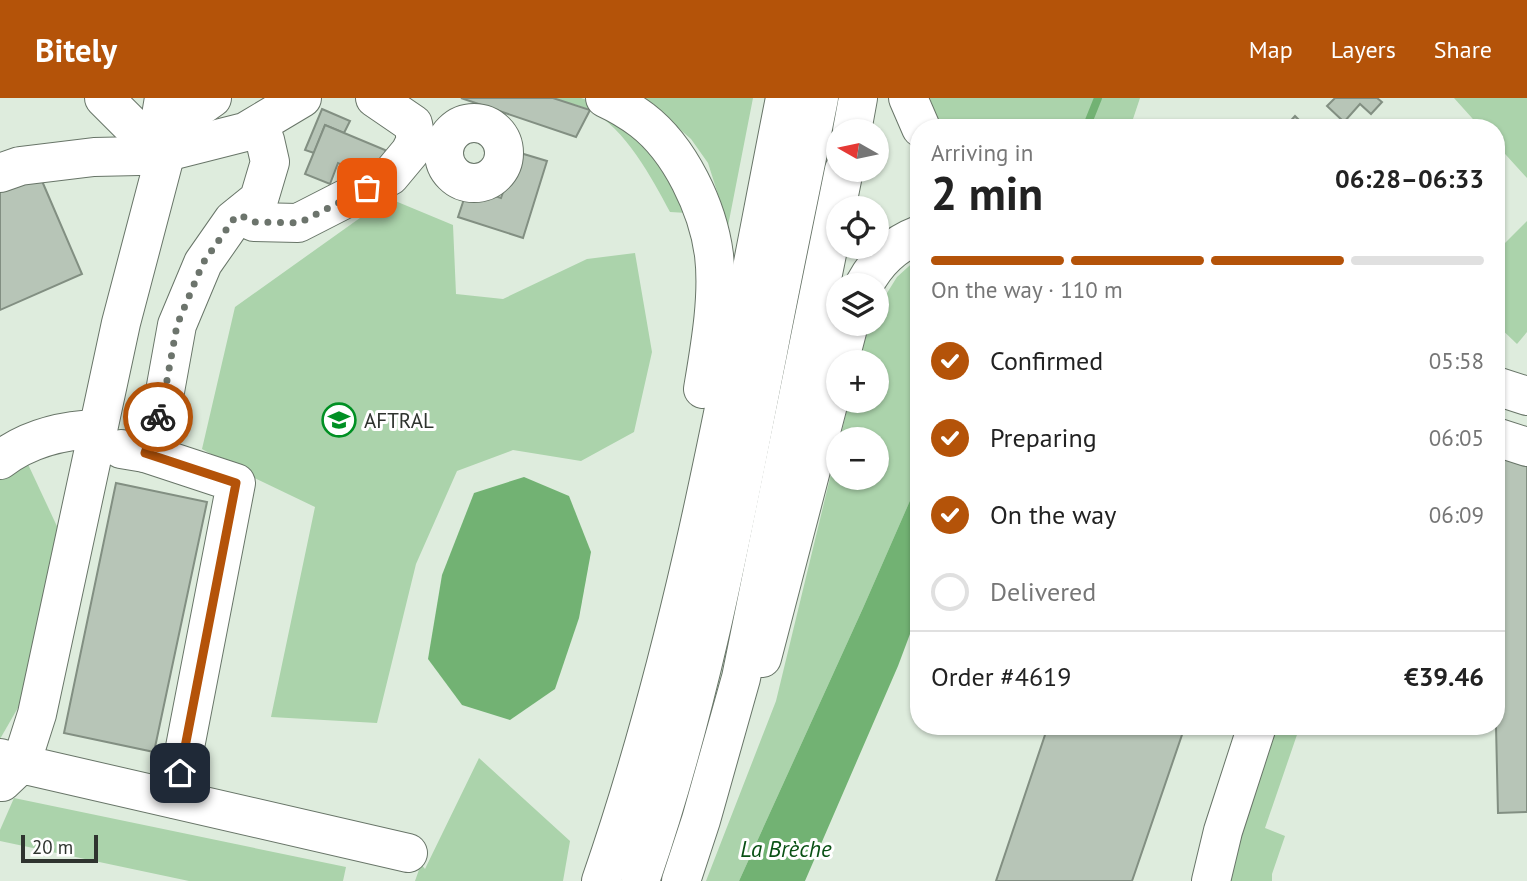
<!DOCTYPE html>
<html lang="en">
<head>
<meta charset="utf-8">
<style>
  body { margin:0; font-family:"PT Sans",sans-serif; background:#f2f2f2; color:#222; height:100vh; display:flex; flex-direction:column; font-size:26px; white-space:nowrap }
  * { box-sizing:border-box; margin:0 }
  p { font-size:23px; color:#767676 }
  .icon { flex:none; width:38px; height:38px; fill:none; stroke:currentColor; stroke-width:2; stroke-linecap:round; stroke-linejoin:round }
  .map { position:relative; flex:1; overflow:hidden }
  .panel { position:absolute; left:910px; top:21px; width:595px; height:616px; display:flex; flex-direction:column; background:#fff; border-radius:28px; box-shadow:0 2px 5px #0004 }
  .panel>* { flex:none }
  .needle { width:46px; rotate:279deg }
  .controls { position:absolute; left:826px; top:21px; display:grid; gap:14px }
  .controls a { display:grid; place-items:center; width:63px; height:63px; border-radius:50%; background:#fff; box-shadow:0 2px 5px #0004; font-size:35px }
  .scale { position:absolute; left:21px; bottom:18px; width:77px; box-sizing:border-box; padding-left:7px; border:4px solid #2f342f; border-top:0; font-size:19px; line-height:24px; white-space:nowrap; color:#2f342f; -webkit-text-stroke:5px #fff; paint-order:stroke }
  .pin { position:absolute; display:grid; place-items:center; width:60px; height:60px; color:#fff; margin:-30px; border-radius:14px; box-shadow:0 4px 10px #0006 }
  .courier { position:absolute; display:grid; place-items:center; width:70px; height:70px; margin:-35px; border:5px solid #b45309; border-radius:50%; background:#fff; color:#222; box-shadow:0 2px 9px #0007 }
  .headline em { font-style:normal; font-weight:700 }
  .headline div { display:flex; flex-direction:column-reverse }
  .headline { display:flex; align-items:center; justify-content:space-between; height:119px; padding:0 21px }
  h1 { font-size:46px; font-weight:700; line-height:52px }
  .bar { display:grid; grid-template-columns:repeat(4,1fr); gap:10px 7px; align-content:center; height:84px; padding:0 21px }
  .bar i { height:9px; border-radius:5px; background:#e0e0e0 }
  .bar .current { background:#b45309 }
  .bar p { grid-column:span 4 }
  .line { display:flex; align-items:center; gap:18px; padding:0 21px; border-top:2px solid #e0e0e0 }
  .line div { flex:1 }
  ol { padding:0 21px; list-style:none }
  li { display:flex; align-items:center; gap:21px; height:77px }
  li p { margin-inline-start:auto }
  li .icon { padding:7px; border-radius:50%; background:#b45309; color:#fff; stroke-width:4 }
  li:last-child { color:#767676 }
  li i { width:38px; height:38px; border:4px solid #e0e0e0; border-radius:50% }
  header { display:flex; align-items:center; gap:42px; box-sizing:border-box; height:98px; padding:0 35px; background:#b45309; color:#fff }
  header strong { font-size:33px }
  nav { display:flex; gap:38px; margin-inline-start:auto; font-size:24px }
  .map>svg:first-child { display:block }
</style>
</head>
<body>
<header>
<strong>Bitely</strong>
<nav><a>Map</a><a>Layers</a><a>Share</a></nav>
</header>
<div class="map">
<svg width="1527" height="783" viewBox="0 0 1527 783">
  <rect width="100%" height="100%" fill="#deecdd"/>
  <g fill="#abd3ab">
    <path d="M553,0H581L599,6L613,15L671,76L687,115L670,114C652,80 625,30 590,12C579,7 565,4 553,0Z"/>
    <polygon points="644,0 753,0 728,128 708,65 691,41"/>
    <polygon points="930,0 1140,0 1130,30 939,30"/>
    <polygon points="1454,0 1527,0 1527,80 1496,46 1496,30 1481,30"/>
    <polygon points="388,100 453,127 456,196 503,201 587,161 635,155 652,254 634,334 581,363 513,352 457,373 416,466 377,625 271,619 315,409 248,377 202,351 235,209"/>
    <polygon points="1527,123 1527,234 1517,246 1496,226 1496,154"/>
    <polygon points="919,159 919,382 863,510 739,783 706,783 776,603 838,347 838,380 877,380 877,341 840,341 849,303 877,303 877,264 858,264 868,226 877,226 877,211 897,179"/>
    <polygon points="26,362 62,439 23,601 0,641 0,380"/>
    <polygon points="1271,628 1300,628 1265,730 1285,738 1272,776 1272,783 1223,783"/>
    <polygon points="479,660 570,743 563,783 415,783 421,766 425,771"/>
    <polygon points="14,700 346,769 343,783 189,783 0,743 0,732"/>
  </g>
  <g fill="#72b273">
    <polygon points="524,379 569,398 591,454 579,520 555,591 510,622 462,607 428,561 442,477 474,395"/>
    <polygon points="919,382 919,512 898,568 805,783 739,783 863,510"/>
  </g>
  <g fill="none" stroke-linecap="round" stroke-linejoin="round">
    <polyline stroke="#72b273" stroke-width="8" points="1086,30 1098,0"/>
  </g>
  <g fill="#b7c5b7" stroke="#828f82" stroke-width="2">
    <polygon points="461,0 553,0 590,12 576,39"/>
    <polygon points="1335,0 1377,0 1382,4 1371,16 1360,6 1344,24 1327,8"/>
    <polygon points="322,11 350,23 344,35 325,27 314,55 305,52"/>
    <polygon points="1295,18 1307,30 1284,30"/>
    <polygon points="325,27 385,52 387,60 361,75 338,65 330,86 305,76"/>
    <polygon points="517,54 547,63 523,140 458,119 468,89 501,100"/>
    <polygon points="39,76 82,176 0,212 0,93"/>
    <polygon points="1496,357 1527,368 1527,714 1498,715 1496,628"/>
    <polygon points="116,385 207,404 154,654 64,635"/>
    <polygon points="1048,628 1185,628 1132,783 996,783"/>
  </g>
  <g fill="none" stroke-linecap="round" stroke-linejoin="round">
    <defs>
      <g id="minor">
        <polyline points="908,0 921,30"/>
        <circle cx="474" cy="55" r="30"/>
        <polyline points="156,47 164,0"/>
        <polyline points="166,54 195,12 212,0"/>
        <polyline points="0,75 20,68 94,59 139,58 166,54 245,34 302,0"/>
        <polyline points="240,117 254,124 298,125 390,78 410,54 416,42 413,26 375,0"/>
        <path d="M864,187C877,163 893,147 919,137"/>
        <polyline points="1496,288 1527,298"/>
        <polyline points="1496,339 1527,349"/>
        <polyline points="121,351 145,355 162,310 177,227 203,165 233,122 259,101 270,64 265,42 255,29"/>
        <polyline points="145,355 236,385 175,701"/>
        <path d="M0,362C29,340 63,332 98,331"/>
        <polyline points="762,560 849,226"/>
        <polyline points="0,660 21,666 37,616 121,225 166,54 143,39 104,0"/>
        <polyline points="2,684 21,666 408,755"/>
        <polyline points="1211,783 1223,733 1257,628"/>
      </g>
      <g id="major">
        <polyline points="852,33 858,0"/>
        <polyline points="681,783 701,722 741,580 844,72"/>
      </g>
      <g id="highway">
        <path d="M605,0C618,6 630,13 642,22C680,51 708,110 714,157C719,199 710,249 703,291"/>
        <path d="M601,783C689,529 733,263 785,0"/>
        <path d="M640,783C700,611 733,432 768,254C784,169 802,85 819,0"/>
      </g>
    </defs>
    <use href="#minor" stroke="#687568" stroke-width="40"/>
    <use href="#major" stroke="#687568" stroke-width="40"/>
    <use href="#highway" stroke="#687568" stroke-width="40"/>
    <use href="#minor" stroke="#fff" stroke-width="38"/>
    <use href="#major" stroke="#fff" stroke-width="38"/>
    <use href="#highway" stroke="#fff" stroke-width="38"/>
  </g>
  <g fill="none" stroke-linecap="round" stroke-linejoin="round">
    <polyline stroke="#6c746c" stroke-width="7" stroke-dasharray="0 12.6" points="158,319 162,310 177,227 203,165 233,122 240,117 254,124 299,125 367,90"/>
    <polyline stroke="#b45309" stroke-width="9" points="158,319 145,355 236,385 180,675"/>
  </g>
  <defs>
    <symbol id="university-ring" viewBox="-11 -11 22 22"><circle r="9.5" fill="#fff" stroke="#009023" stroke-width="1.5"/><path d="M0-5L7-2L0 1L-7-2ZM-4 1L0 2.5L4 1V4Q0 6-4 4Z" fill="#009023"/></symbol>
  </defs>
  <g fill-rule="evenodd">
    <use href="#university-ring" x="320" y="303" width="38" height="38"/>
  </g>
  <g text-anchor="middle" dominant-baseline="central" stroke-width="6" stroke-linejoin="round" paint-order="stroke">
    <g font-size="21" fill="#2f342f" stroke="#fff" text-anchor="start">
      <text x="364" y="322">AFTRAL</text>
    </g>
    <g font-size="23" font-style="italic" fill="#0a5115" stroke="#fff">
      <text x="786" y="750">La Brèche</text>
    </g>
  </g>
</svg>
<div class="controls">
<a><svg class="needle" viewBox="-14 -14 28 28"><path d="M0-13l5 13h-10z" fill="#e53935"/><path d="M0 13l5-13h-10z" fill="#767676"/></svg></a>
<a><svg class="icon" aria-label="locate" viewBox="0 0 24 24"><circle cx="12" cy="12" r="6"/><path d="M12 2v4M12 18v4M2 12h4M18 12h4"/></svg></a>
<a><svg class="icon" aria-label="layers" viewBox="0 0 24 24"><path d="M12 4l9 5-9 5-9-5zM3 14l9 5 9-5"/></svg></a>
<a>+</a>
<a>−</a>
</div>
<div class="scale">20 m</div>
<div class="pin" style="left:367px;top:90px;background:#ea580c"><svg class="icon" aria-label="bag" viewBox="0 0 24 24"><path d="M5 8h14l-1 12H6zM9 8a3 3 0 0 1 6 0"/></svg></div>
<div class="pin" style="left:180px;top:675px;background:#1f2937"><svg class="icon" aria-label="home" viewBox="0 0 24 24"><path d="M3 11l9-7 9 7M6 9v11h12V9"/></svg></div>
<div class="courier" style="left:158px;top:319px"><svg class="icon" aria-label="bike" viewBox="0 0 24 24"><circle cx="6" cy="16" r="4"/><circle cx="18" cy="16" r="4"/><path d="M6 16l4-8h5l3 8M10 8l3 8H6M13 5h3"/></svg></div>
<section class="panel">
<div class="headline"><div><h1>2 min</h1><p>Arriving in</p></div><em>06:28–06:33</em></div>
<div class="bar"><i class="current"></i><i class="current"></i><i class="current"></i><i></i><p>On the way · 110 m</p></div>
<ol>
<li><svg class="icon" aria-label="check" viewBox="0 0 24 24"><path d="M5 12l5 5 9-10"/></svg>Confirmed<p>05:58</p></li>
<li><svg class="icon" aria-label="check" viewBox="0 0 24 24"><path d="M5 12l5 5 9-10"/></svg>Preparing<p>06:05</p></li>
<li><svg class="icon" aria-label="check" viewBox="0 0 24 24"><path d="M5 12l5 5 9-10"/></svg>On the way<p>06:09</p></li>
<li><i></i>Delivered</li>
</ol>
<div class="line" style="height:91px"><div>Order #4619</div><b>€39.46</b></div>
</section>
</div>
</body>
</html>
